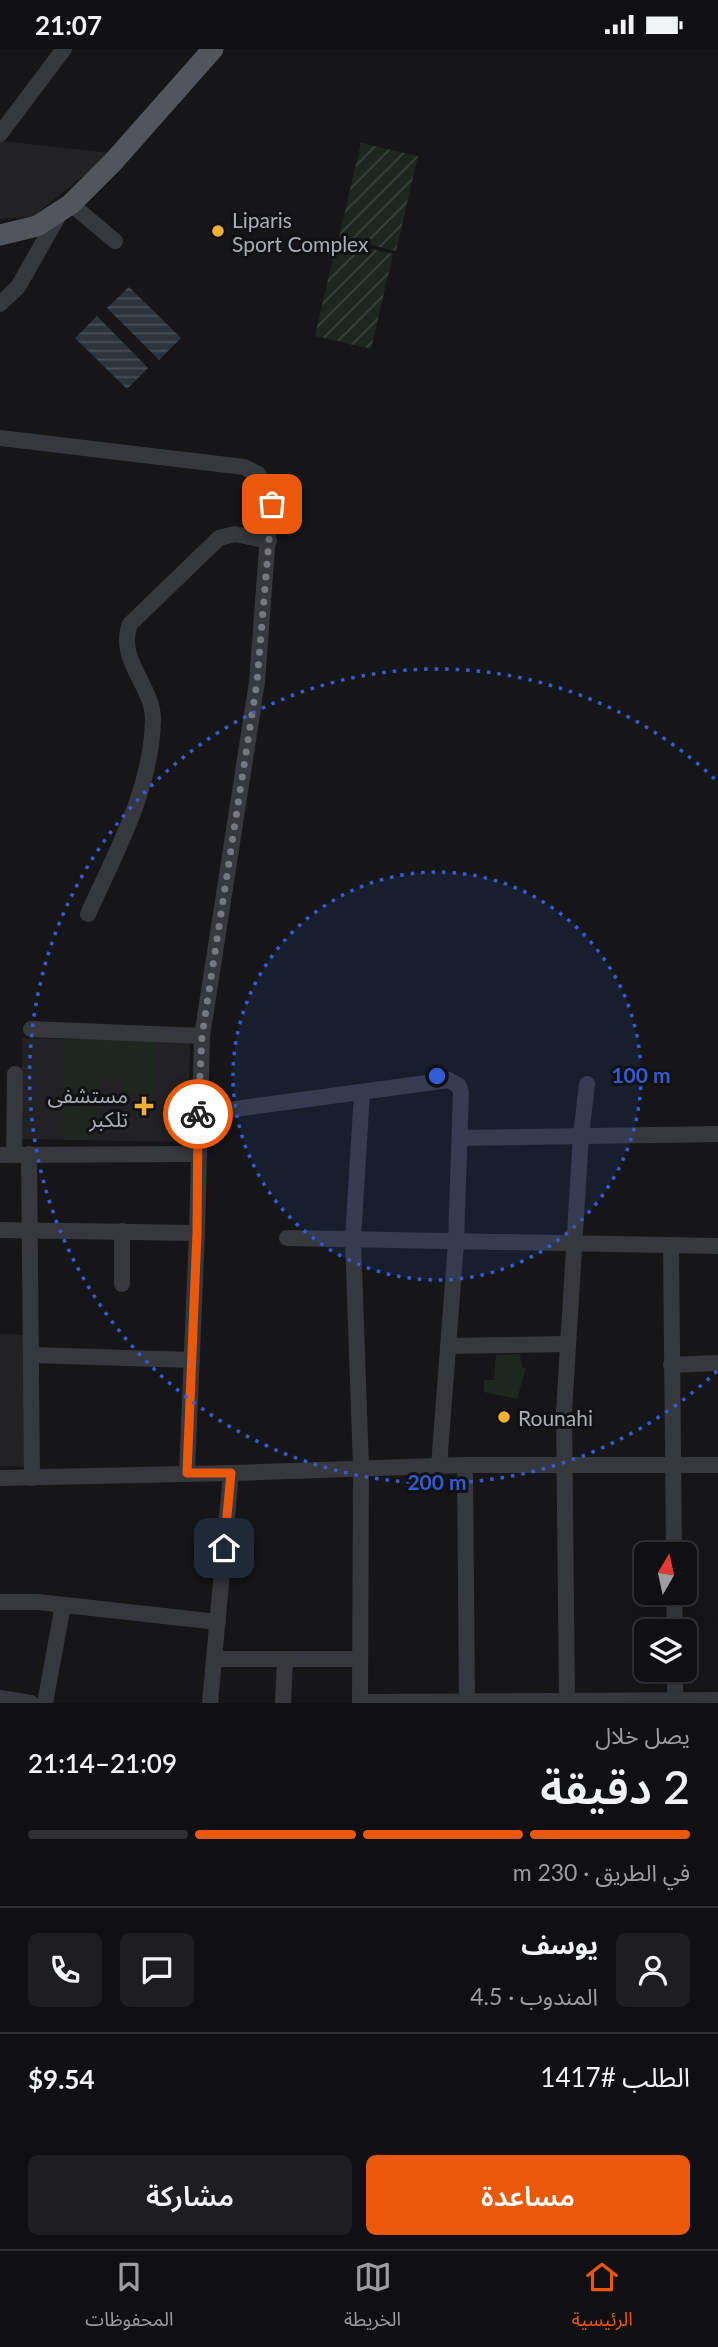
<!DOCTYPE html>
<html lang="ar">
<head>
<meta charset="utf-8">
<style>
  body { margin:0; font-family:Lato,"Noto Sans Arabic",sans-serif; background:#1e1e20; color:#f1f3f6; direction:rtl; height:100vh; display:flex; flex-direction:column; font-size:26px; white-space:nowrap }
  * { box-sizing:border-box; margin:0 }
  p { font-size:23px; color:#9c9d9f }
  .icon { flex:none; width:38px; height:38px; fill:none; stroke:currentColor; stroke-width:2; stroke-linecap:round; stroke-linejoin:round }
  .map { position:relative; height:1654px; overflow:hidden; direction:ltr }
  .drawer { display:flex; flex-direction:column; background:#101012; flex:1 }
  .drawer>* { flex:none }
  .needle { width:46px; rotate:9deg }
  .tools { position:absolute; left:634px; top:1493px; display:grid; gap:14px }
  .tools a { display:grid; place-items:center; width:63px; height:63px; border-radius:10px; background:#101012; box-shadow:0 7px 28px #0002,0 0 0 2px #303032; font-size:35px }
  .pin { position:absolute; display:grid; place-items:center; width:60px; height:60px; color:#fff; margin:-30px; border-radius:14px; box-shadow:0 4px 10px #0006 }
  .courier { position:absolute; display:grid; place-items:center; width:70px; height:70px; margin:-35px; border:5px solid #ea580c; border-radius:50%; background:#fff; color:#222; box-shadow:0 2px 9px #0007 }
  .headline em { font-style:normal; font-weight:600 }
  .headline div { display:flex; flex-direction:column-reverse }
  .headline { display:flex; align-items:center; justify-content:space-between; height:119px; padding:0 28px }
  h1 { font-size:46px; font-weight:600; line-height:52px }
  .bar { display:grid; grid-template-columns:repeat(4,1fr); gap:10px 7px; align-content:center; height:84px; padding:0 28px }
  .bar i { height:9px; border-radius:5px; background:#303032 }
  .bar .on { background:#ea580c }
  .bar p { grid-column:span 4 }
  .line { display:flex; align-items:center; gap:18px; padding:0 28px; border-top:2px solid #303032 }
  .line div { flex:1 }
  .round { display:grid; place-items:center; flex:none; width:74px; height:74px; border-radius:10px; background:#1e1e20 }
  .action { display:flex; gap:14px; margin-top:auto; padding:14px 28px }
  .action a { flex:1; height:80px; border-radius:10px; background:#ea580c; color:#fff; font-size:28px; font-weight:600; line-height:80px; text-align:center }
  .action a+a { background:#1e1e20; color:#f1f3f6 }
  .status { display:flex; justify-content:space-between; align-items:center; height:49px; padding:0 35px; background:#101012; direction:ltr }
  .status svg { height:19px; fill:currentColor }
  .menu { display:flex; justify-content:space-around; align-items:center; height:98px; border-top:2px solid #303032; background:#101012; font-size:19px; color:#9c9d9f }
  .menu a { display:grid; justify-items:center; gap:4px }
  .menu .on { color:#ea580c }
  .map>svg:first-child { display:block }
</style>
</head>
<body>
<div class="status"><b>21:07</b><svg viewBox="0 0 49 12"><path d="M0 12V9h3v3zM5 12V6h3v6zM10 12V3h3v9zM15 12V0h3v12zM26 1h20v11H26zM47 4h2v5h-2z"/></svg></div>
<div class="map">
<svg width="718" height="1654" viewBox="0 0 718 1654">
  <defs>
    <pattern id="garden-furrows" width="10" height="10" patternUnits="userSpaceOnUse" patternTransform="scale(1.75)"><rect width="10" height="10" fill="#1e261f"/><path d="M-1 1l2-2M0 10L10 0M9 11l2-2" fill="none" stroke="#3c433d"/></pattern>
    <pattern id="water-rules" width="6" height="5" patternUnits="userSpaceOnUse" patternTransform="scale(1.75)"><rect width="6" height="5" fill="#2c353c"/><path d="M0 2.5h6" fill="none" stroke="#485056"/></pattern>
  </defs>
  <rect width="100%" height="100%" fill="#161618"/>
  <g fill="#222225">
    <polygon points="0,92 112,104 32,168 0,170"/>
    <polygon points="22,989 190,992 188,1093 21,1090"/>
    <polygon points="0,1285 28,1286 28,1418 0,1417"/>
  </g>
  <g fill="#1e261f">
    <polygon points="65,990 156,991 156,1045 124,1044 124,1032 98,1032 96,1091 63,1091"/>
    <polygon points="520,1305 522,1319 526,1319 517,1350 484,1343 484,1331 494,1331 496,1306"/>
  </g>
  <g fill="url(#garden-furrows)">
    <polygon points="361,94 418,107 396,202 339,188"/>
    <polygon points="337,192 393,205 371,300 315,287"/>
  </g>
  <g fill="url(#water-rules)">
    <polygon points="129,238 181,289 159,311 107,259"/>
    <polygon points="97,267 148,319 127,340 75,289"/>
  </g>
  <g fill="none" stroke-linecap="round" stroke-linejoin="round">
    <g stroke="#37383d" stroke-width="16">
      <polyline points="0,85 64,0"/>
      <polyline points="71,155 115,192"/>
      <polyline points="0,255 18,238 60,164"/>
      <polyline points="0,389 244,418 258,425 271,446 257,633 202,987 197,1184 187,1424"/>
      <path d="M88,865C116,803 151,741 153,672C154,637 116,611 130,575L219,489L235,485L269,492"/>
      <polyline points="31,980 202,987"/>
      <polyline points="198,1065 449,1031 459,1037 461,1043 456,1194 439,1417"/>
      <polyline points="460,1089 718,1085"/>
      <polyline points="14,1105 15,1025"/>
      <polyline points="29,1105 32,1429"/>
      <polyline points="0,1106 199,1105"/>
      <polyline points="0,1181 197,1184"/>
      <polyline points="287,1189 718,1197"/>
      <polyline points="671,1196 674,1505"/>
      <polyline points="122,1235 122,1182"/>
      <polyline points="448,1297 566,1295"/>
      <polyline points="31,1306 192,1311"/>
      <polyline points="671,1316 718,1314"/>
      <polyline points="465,1416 467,1654"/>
      <polyline points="0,1429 231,1424 465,1416 718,1416"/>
      <polyline points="674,1544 675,1582"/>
      <polyline points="0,1553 38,1553 218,1573"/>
      <polyline points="216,1610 359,1610"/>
      <polyline points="0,1649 31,1654"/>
      <polyline points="360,1653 718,1651"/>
      <polyline points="45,1654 63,1556"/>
      <polyline points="210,1654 231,1424"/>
      <polyline points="283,1654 285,1611"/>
      <polyline points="360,1654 361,1419 353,1190 362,1044"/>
      <polyline points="567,1654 564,1362 581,1086 587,1035"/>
      <polyline points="675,1654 675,1620"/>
    </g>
    <polyline stroke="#53555c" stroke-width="21" points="0,186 37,177 71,155 113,113 213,0"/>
  </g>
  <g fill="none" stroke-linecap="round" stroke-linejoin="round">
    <polyline stroke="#757880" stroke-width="7" stroke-dasharray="0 12.6" points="198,1065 202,987 257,633 272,455"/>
    <polyline stroke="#ea580c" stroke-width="9" points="198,1065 197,1184 187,1424 231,1424 224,1499"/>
  </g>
  <circle cx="437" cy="1027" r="204" fill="#325cd3" fill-opacity=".12"/>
  <g fill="none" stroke="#325cd3" stroke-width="3.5" stroke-dasharray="3.5 7">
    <circle cx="437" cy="1027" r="204"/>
    <path d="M717 1322A407 407 0 1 1 717 732"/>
  </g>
  <g fill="#f2b134" stroke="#111113" stroke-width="2.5">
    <circle cx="218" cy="182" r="7"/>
    <path d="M140.5 1046.5h7v7h7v7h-7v7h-7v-7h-7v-7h7z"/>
    <circle cx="504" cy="1368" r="7"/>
  </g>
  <g text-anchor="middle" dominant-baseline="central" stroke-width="6" stroke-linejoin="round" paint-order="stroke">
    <g font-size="21" fill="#a8adb8" stroke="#111113" text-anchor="start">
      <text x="232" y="170">Liparis<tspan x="232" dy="24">Sport Complex</tspan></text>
      <text x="128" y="1045" text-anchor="end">مستشفى<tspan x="128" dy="24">تلكبر</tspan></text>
      <text x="518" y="1368">Rounahi</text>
    </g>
  </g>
  <circle cx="437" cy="1027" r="10" fill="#325cd3" stroke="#111113" stroke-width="3.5"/>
  <g font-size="21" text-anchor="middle" font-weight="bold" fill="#325cd3" stroke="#111113" stroke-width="6" stroke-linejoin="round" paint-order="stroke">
    <text x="641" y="1034">100 m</text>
    <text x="437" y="1441">200 m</text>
  </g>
</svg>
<div class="tools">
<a><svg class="needle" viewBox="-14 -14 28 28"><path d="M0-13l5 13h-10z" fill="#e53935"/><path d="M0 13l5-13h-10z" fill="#9c9d9f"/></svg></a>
<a><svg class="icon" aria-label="layers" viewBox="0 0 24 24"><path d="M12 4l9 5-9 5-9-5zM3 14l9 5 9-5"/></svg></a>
</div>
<div class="pin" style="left:272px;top:455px;background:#ea580c"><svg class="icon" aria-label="bag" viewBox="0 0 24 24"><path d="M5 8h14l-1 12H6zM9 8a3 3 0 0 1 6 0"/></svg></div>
<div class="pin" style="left:224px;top:1499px;background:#1f2937"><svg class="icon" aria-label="home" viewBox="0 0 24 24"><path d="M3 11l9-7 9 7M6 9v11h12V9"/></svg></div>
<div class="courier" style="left:198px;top:1065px"><svg class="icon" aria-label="bike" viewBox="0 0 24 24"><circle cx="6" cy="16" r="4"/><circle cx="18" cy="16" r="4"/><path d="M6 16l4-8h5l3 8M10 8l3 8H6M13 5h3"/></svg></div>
</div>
<section class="drawer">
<div class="headline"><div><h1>2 دقيقة</h1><p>يصل خلال</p></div><em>21:09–21:14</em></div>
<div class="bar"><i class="on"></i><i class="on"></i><i class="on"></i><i></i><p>في الطريق · 230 m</p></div>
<div class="line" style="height:126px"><a class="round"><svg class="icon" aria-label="person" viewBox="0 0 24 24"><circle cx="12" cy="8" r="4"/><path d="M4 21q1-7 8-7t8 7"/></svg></a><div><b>يوسف</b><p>المندوب · 4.5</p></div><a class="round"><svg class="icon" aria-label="chat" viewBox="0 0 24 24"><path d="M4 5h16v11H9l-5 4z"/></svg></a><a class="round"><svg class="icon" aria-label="phone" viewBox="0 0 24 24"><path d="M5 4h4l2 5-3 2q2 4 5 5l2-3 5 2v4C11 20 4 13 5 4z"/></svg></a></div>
<div class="line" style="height:91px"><div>الطلب #1417</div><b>$9.54</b></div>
<div class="action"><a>مساعدة</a><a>مشاركة</a></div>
</section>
<nav class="menu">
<a class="on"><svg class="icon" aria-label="home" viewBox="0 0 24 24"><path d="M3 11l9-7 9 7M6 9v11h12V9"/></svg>الرئيسية</a>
<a><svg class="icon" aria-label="map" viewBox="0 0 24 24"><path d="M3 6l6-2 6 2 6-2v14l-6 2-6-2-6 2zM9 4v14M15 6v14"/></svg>الخريطة</a>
<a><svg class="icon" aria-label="saved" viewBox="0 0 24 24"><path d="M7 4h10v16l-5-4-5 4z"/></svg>المحفوظات</a>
</nav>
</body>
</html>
